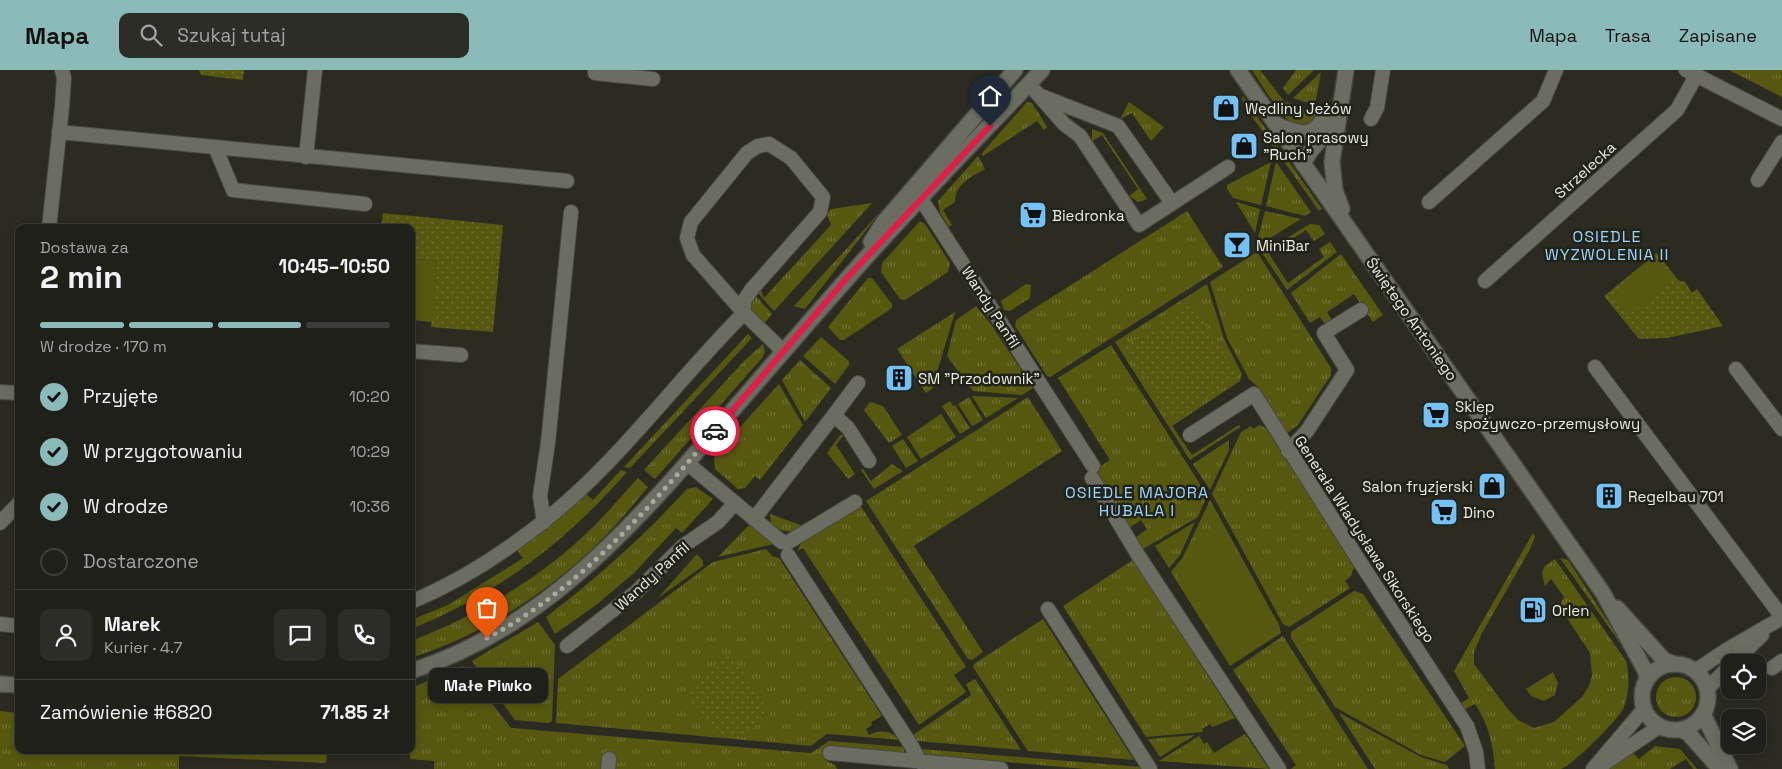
<!DOCTYPE html>
<html lang="pl">
<head>
<meta charset="utf-8">
<style>
  body { margin:0; font-family:"Space Grotesk",sans-serif; background:#2d2d27; color:#f1f3f6; height:100vh; display:flex; flex-direction:column; font-size:19px; white-space:nowrap }
  * { box-sizing:border-box; margin:0 }
  p { font-size:16px; color:#a2a3a2 }
  .icon { flex:none; width:28px; height:28px; fill:none; stroke:currentColor; stroke-width:2; stroke-linecap:round; stroke-linejoin:round }
  .map { position:relative; flex:1; overflow:hidden }
  .sheet { position:absolute; left:15px; top:154px; width:400px; height:530px; display:flex; flex-direction:column; background:#20201a; border-radius:10px; box-shadow:0 2px 12px #0003,0 0 0 1px #3d3e39 }
  .sheet>* { flex:none }
  .buttons { position:absolute; left:1721px; top:584px; display:grid; gap:10px }
  .buttons a { display:grid; place-items:center; width:45px; height:45px; border-radius:10px; background:#20201a; box-shadow:0 2px 12px #0003,0 0 0 1px #3d3e39; font-size:25px }
  .pin { position:absolute; display:grid; place-items:center; width:42px; height:42px; color:#fff; margin:-51px -21px; border-radius:50% 50% 50% 0; rotate:-45deg; box-shadow:0 0 5px #0007 }
  .pin .icon { rotate:45deg }
  .courier { position:absolute; display:grid; place-items:center; width:50px; height:50px; margin:-25px; border:4px solid #e11d48; border-radius:50%; background:#fff; color:#222; box-shadow:0 1px 6px #0007 }
  .bubble { position:absolute; height:35px; border-radius:10px; background:#20201a; box-shadow:0 2px 12px #0003,0 0 0 1px #3d3e39; font-size:16px; font-weight:800; line-height:35px; text-align:center }
  .headline em { font-style:normal; font-weight:800 }
  .headline div { display:flex; flex-direction:column-reverse }
  .headline { display:flex; align-items:center; justify-content:space-between; height:85px; padding:0 25px }
  h1 { font-size:32px; font-weight:800; line-height:38px }
  .bar { display:grid; grid-template-columns:repeat(4,1fr); gap:8px 5px; align-content:center; height:60px; padding:0 25px }
  .bar i { height:6px; border-radius:4px; background:#3d3e39 }
  .bar .selected { background:#8bbbb9 }
  .bar p { grid-column:span 4 }
  .line { display:flex; align-items:center; gap:12px; padding:0 25px; border-top:1px solid #3d3e39 }
  .line div { flex:1 }
  .round { display:grid; place-items:center; flex:none; width:52px; height:52px; border-radius:10px; background:#2d2d27 }
  ol { padding:0 25px; list-style:none }
  li { display:flex; align-items:center; gap:15px; height:55px }
  li p { margin-inline-start:auto }
  li .icon { padding:5px; border-radius:50%; background:#8bbbb9; color:#111; stroke-width:4 }
  li:last-child { color:#a2a3a2 }
  li i { width:28px; height:28px; border:2px solid #3d3e39; border-radius:50% }
  header { display:flex; align-items:center; gap:30px; box-sizing:border-box; height:70px; padding:0 25px; background:#8bbbb9; color:#111 }
  header strong { font-size:24px }
  nav { display:flex; gap:28px; margin-inline-start:auto; font-size:18px }
  .search { width:350px; height:45px; background:#2d2d27; display:flex; align-items:center; gap:12px; box-sizing:border-box; padding:0 18px; border-radius:10px; color:#a2a3a2; font-size:19px }
  .map>svg:first-child { display:block }
</style>
</head>
<body>
<header>
<strong>Mapa</strong>
<div class="search"><svg class="icon" aria-label="search" viewBox="0 0 24 24"><circle cx="10" cy="10" r="6"/><path d="M15 15l6 6"/></svg>Szukaj tutaj</div>
<nav><a>Mapa</a><a>Trasa</a><a>Zapisane</a></nav>
</header>
<div class="map">
<svg width="1782" height="699" viewBox="0 0 1782 699">
  <defs>
    <pattern id="grass-tufts" width="24" height="20" patternUnits="userSpaceOnUse" patternTransform="scale(1.25)"><rect width="24" height="20" fill="#575810"/><path d="M3 7l-1-3M5 7V3M7 7l1-3M15 17l-1-3M17 17v-4M19 17l1-3" fill="none" stroke="#6f7033"/></pattern>
    <pattern id="park-dots" width="8" height="8" patternUnits="userSpaceOnUse" patternTransform="scale(1.25)"><rect width="8" height="8" fill="#575810"/><path d="M2 2h.1M6 6h.1" fill="none" stroke="#6f7033" stroke-width="1.8" stroke-linecap="round"/></pattern>
  </defs>
  <rect width="100%" height="100%" fill="#2b2b22"/>
  <g fill="url(#grass-tufts)">
    <path d="M1252,0H1260L1284,31L1319,44C1314,50 1308,57 1300,56C1285,56 1261,13 1252,0Z"/>
    <polygon points="1296,0 1314,0 1288,25 1283,18"/>
    <polygon points="1729,0 1782,0 1782,27"/>
    <polygon points="1321,2 1315,35 1293,28"/>
    <polygon points="1242,25 1322,139 1319,141 1243,34"/>
    <polygon points="1027,32 1032,33 1047,57 1044,60 1037,51 983,86 982,83"/>
    <polygon points="1129,32 1164,57 1151,71 1132,43 1120,49"/>
    <polygon points="1092,59 1103,63 1147,129 1138,132 1129,126 1138,119 1102,65 1092,71"/>
    <path d="M978,86L985,99C971,107 955,114 955,132L943,140L952,155L949,157L940,143L938,131Z"/>
    <polygon points="1271,92 1261,135 1233,128 1227,119 1227,115"/>
    <polygon points="1276,92 1311,142 1305,146 1266,136"/>
    <polygon points="1236,132 1260,139 1255,163"/>
    <polygon points="872,133 774,241 757,222 760,217 764,228 831,155 827,144 831,139"/>
    <polygon points="881,141 805,239 794,236"/>
    <polygon points="1187,141 1223,197 1050,307 1047,306 1015,256 1016,250"/>
    <polygon points="1265,141 1301,149 1262,173 1258,168"/>
    <polygon points="920,151 925,154 950,193 948,202 905,230 900,229 881,202 882,193"/>
    <polygon points="1310,154 1319,155 1325,164 1314,171 1306,160 1269,184 1288,213 1324,187 1319,179 1330,172 1337,182 1287,220 1262,183"/>
    <polygon points="1257,182 1331,298 1331,305 1298,355 1286,364 1259,318 1249,309 1227,268 1210,212"/>
    <polygon points="1341,184 1383,245 1373,252 1354,224 1327,242 1333,252 1324,253 1320,247 1310,253 1291,223"/>
    <polygon points="868,208 872,208 892,234 892,238 844,270 840,270 828,257"/>
    <polygon points="1026,214 1031,215 1030,228 1010,241 1004,240 1001,231"/>
    <polygon points="1207,214 1224,269 1242,304 1240,311 1172,356 1192,385 1239,355 1240,357 1190,390 1115,272"/>
    <polygon points="754,224 772,244 764,254 751,239 749,230"/>
    <polygon points="976,236 990,253 1033,318 1022,325 973,321 947,286 956,250"/>
    <polygon points="955,242 932,319 926,323 897,279"/>
    <polygon points="748,264 752,268 630,398 624,397"/>
    <polygon points="821,267 849,291 849,295 835,314 803,286"/>
    <polygon points="763,274 765,282 762,288 655,409 644,400 744,291"/>
    <polygon points="1111,275 1207,425 1198,447 1143,479 1135,468 1147,459 1141,450 1129,458 1093,401 1110,390 1058,308"/>
    <polygon points="800,290 831,318 805,352 782,310"/>
    <polygon points="779,314 803,355 760,410 755,406 745,418 738,419 715,399 714,386"/>
    <polygon points="972,326 1018,328 986,348"/>
    <polygon points="969,327 983,350 972,356 958,334"/>
    <polygon points="1028,327 1062,381 914,476 983,582 972,590 968,589 866,431"/>
    <polygon points="950,331 953,336 955,335 970,358 960,364 942,336"/>
    <polygon points="870,332 883,336 902,365 889,373 864,340"/>
    <polygon points="941,344 956,367 921,389 907,367"/>
    <polygon points="1260,355 1267,359 1354,497 1351,506 1345,511 1350,518 1289,557 1283,554 1212,424 1241,362 1251,356 1253,359"/>
    <polygon points="841,364 843,366 836,375 855,404 848,409 827,383"/>
    <polygon points="903,369 918,391 906,398 892,376"/>
    <polygon points="1229,370 1229,380 1210,420 1193,394"/>
    <polygon points="892,394 903,401 874,419 861,400 863,399 871,411"/>
    <path d="M621,400L627,402C565,472 500,523 411,559V550L448,535L523,488L517,480L585,423L593,430Z"/>
    <path d="M638,408L648,417C632,436 616,456 597,474C545,525 481,565 411,588V571C478,545 543,507 594,456C609,441 623,424 638,408Z"/>
    <path d="M696,417L713,429L682,463L676,458L634,503L596,535L555,564L546,547C596,509 644,466 687,419Z"/>
    <polygon points="1210,430 1279,555 1281,563 1230,596 1171,502 1183,487"/>
    <polygon points="860,435 966,597 954,605 966,622 919,655 803,478 797,481 801,473"/>
    <path d="M770,444L806,457C794,464 781,463 771,454Z"/>
    <polygon points="1195,452 1180,485 1169,498 1155,476"/>
    <polygon points="750,454 773,474 718,487"/>
    <path d="M1533,463L1535,467L1529,481L1482,563L1474,582V594L1507,638L1518,650L1534,658L1554,652L1582,627L1589,616L1592,605L1590,583L1559,536L1564,527L1551,509L1545,516L1542,504L1544,497L1555,489L1626,591C1630,605 1629,623 1624,637C1620,648 1573,695 1561,699C1551,699 1508,699 1495,699C1493,674 1489,655 1475,634L1465,639L1461,633L1469,628L1454,601Z"/>
    <path d="M766,479L772,486L779,488L882,646L871,652L872,655L866,659L869,665C882,658 891,662 902,670L827,664L811,676L556,653L558,609L713,492Z"/>
    <polygon points="697,484 703,491 703,496 658,528"/>
    <polygon points="1560,488 1568,490 1622,573 1620,573"/>
    <polygon points="1133,490 1235,648 1212,657 1210,654 1202,659 1203,662 1146,667 1063,536"/>
    <polygon points="1354,521 1363,524 1465,676 1445,692 1421,685 1335,637 1291,568 1291,562"/>
    <polygon points="1043,549 1134,690 1028,681 973,597 974,594"/>
    <polygon points="538,552 555,575 552,651 549,653 515,650 472,591"/>
    <polygon points="1283,566 1368,699 1291,699 1296,695 1233,600"/>
    <polygon points="463,596 511,658 811,683 829,671 903,677 905,683 826,676 825,690 835,695 837,699 615,699 616,688 602,687 600,699 434,699 434,691 410,689 411,618"/>
    <polygon points="1553,602 1558,613 1555,625 1544,631 1531,626 1526,619"/>
    <circle cx="1676" cy="627" r="20"/>
    <polygon points="975,609 1021,680 917,671 913,665 971,625 966,614"/>
    <polygon points="0,641 19,643 19,680 333,680 327,682 326,693 179,686 179,699 0,699"/>
    <polygon points="1339,643 1421,687 1447,695 1449,699 1375,699"/>
    <polygon points="1245,664 1269,699 1159,691 1199,666 1204,674 1207,672 1214,683"/>
    <polygon points="1195,665 1160,687 1148,669"/>
    <polygon points="1655,676 1680,679 1697,699 1693,699 1686,689 1670,699 1609,699 1632,682 1639,689"/>
    <polygon points="921,679 1141,697 1141,699 1085,699 926,685"/>
  </g>
  <g fill="url(#park-dots)">
    <polygon points="199,0 244,0 243,10 201,5"/>
    <polygon points="383,143 503,155 493,262 431,257 437,191 411,188 411,158 381,158"/>
    <polygon points="1657,183 1678,210 1685,212 1692,223 1697,219 1723,256 1667,268 1639,269 1604,226"/>
    <polygon points="1192,233 1239,307 1172,352 1124,276 1153,257 1156,262 1161,258 1159,254"/>
    <polygon points="731,584 771,644 740,668 716,666 688,622"/>
  </g>
  <g fill="#575810">
    <polygon points="411,188 437,191 432,252 411,250"/>
    <polygon points="1657,190 1673,209 1630,244 1614,224"/>
    <polygon points="1223,459 1279,555 1277,560 1230,591 1174,500"/>
  </g>
  <g fill="none" stroke-linecap="round" stroke-linejoin="round">
    <defs>
      <g id="minor">
        <polyline points="595,0 595,3 653,9"/>
        <polyline points="1686,0 1782,49"/>
        <polyline points="1029,14 1064,54 1080,66 1139,155 1228,97"/>
        <polyline points="1041,26 1118,56 1172,133"/>
        <polyline points="1371,49 1377,38 1383,0"/>
        <polyline points="59,62 567,111"/>
        <polygon points="769,74 791,88 823,127 820,142 752,219 744,231 744,243 693,185 687,168 691,152 747,83 758,76"/>
        <polyline points="215,77 233,120 365,134"/>
        <polyline points="306,87 315,0"/>
        <polyline points="1758,110 1782,72"/>
        <polyline points="921,129 1093,396"/>
        <polyline points="1429,132 1543,31 1556,0"/>
        <polyline points="49,158 62,37 64,8 62,0"/>
        <polyline points="1485,211 1677,40 1696,6"/>
        <polyline points="411,281 461,285"/>
        <polyline points="1595,297 1782,547"/>
        <polyline points="1736,299 1782,359"/>
        <polyline points="0,322 19,323"/>
        <polyline points="834,345 858,313"/>
        <polyline points="1190,365 1254,324 1358,489 1467,656 1476,682 1478,699"/>
        <polyline points="1288,381 1307,361 1347,300 1324,263 1361,240"/>
        <polyline points="687,393 782,472 787,473 855,432"/>
        <polyline points="1092,408 1138,485 1279,699"/>
        <polyline points="754,449 834,345 848,358 869,391"/>
        <polyline points="544,452 540,426 548,373 571,142"/>
        <polyline points="0,453 19,433"/>
        <polyline points="788,485 911,675 920,692"/>
        <path d="M411,532C458,512 504,483 544,451C619,392 676,311 744,243L784,282"/>
        <polyline points="1048,539 1150,699"/>
        <polyline points="0,554 19,556"/>
        <polyline points="567,576 636,522 683,476 718,452 735,433"/>
        <polyline points="1734,592 1762,565"/>
        <polyline points="1772,598 1782,591"/>
        <polyline points="1695,601 1728,579 1782,548"/>
        <polyline points="1707,619 1730,596"/>
        <polyline points="830,683 1001,699"/>
        <polyline points="1605,693 1660,656"/>
        <polyline points="608,699 609,689"/>
        <polyline points="1593,699 1644,639"/>
      </g>
      <g id="tertiary">
        <polyline points="1238,0 1603,523 1646,602 1647,610"/>
        <path d="M1277,55C1301,65 1313,69 1327,44"/>
        <path d="M1303,94C1313,72 1325,73 1329,46"/>
        <polyline points="1342,139 1335,120 1332,92 1346,0"/>
        <polyline points="871,172 883,153 1015,0"/>
        <polyline points="1617,538 1664,590 1674,594"/>
        <circle cx="1675" cy="627" r="33"/>
        <path d="M411,601C535,562 625,465 707,370C753,317 799,263 846,210C909,138 976,70 1042,0"/>
        <polyline points="0,614 19,615"/>
        <polyline points="1703,644 1730,699"/>
        <polyline points="1682,660 1688,663 1720,699"/>
      </g>
    </defs>
    <use href="#minor" stroke="#474840" stroke-width="16"/>
    <use href="#tertiary" stroke="#474840" stroke-width="18"/>
    <use href="#minor" stroke="#6c6d62" stroke-width="14"/>
    <use href="#tertiary" stroke="#6c6d62" stroke-width="15"/>
  </g>
  <g fill="none" stroke-linecap="round" stroke-linejoin="round">
    <path stroke="#a8a9a1" stroke-width="5" stroke-dasharray="0 9" d="M487,568C579,520 648,439 715,361"/>
    <polyline stroke="#e11d48" stroke-width="6" points="715,361 845,210 990,56"/>
  </g>
  <defs>
    <symbol id="shop-square" viewBox="-11 -11 22 22"><rect x="-9" y="-9" width="18" height="18" rx="4" fill="#73c1f5" stroke="#212218"/><path d="M-5-2.5h2.3a2.7 3.5 0 0 1 5.4 0H5L5.5 6h-11ZM-1.5-2.5h3a1.5 2.3 0 0 0-3 0Z" fill="#111"/></symbol>
    <symbol id="supermarket-square" viewBox="-11 -11 22 22"><rect x="-9" y="-9" width="18" height="18" rx="4" fill="#73c1f5" stroke="#212218"/><path d="M-6-5.5h2.5l.6 2H6L4.5 2H-2.5L-4.4-4H-6ZM-1.5 3.2a1.3 1.3 0 1 0 .1 0ZM3 3.2a1.3 1.3 0 1 0 .1 0Z" fill="#111"/></symbol>
    <symbol id="bar-square" viewBox="-11 -11 22 22"><rect x="-9" y="-9" width="18" height="18" rx="4" fill="#73c1f5" stroke="#212218"/><path d="M-6-5H6L.8 .8V4.5H3.5V6h-7V4.5H-.8V.8Z" fill="#111"/></symbol>
    <symbol id="building-square" viewBox="-11 -11 22 22"><rect x="-9" y="-9" width="18" height="18" rx="4" fill="#73c1f5" stroke="#212218"/><path d="M-4-6H4V6H1V3H-1V6H-4ZM-2.5-4.3h1.7v1.8h-1.7ZM.8-4.3h1.7v1.8H.8ZM-2.5-1h1.7V.8h-1.7ZM.8-1h1.7V.8H.8Z" fill="#111"/></symbol>
    <symbol id="fuel-square" viewBox="-11 -11 22 22"><rect x="-9" y="-9" width="18" height="18" rx="4" fill="#73c1f5" stroke="#212218"/><path d="M-5.5-6h7V0h2V4h1.3V-2.5L3-4.5l.8-.8L6-3V5H2.5V1h-1V6h-7ZM-4.2-4.7v3.2H.2V-4.7Z" fill="#111"/></symbol>
  </defs>
  <g fill-rule="evenodd">
    <use href="#shop-square" x="1210" y="22" width="32" height="32"/>
    <use href="#shop-square" x="1228" y="60" width="32" height="32"/>
    <use href="#supermarket-square" x="1017" y="129" width="32" height="32"/>
    <use href="#bar-square" x="1221" y="159" width="32" height="32"/>
    <use href="#building-square" x="883" y="292" width="32" height="32"/>
    <use href="#supermarket-square" x="1420" y="329" width="32" height="32"/>
    <use href="#shop-square" x="1476" y="400" width="32" height="32"/>
    <use href="#building-square" x="1593" y="410" width="32" height="32"/>
    <use href="#supermarket-square" x="1428" y="426" width="32" height="32"/>
    <use href="#fuel-square" x="1517" y="524" width="32" height="32"/>
  </g>
  <g text-anchor="middle" dominant-baseline="central" stroke-width="5" stroke-linejoin="round" paint-order="stroke">
    <g font-size="15" fill="#ecede6" stroke="#212218" text-anchor="start">
      <text x="1245" y="38">Wędliny Jeżów</text>
      <text x="1263" y="67">Salon prasowy<tspan x="1263" dy="17">"Ruch"</tspan></text>
      <text x="1052" y="145">Biedronka</text>
      <text x="1256" y="175">MiniBar</text>
      <text x="918" y="308">SM "Przodownik"</text>
      <text x="1455" y="336">Sklep<tspan x="1455" dy="17">spożywczo-przemysłowy</tspan></text>
      <text x="1473" y="416" text-anchor="end">Salon fryzjerski</text>
      <text x="1628" y="426">Regelbau 701</text>
      <text x="1463" y="442">Dino</text>
      <text x="1552" y="540">Orlen</text>
    </g>
    <g font-size="15" fill="#ecede6" stroke="#212218">
      <text transform="translate(1585 100) rotate(-42)">Strzelecka</text>
      <text transform="translate(991 237) rotate(57)">Wandy Panfil</text>
      <text transform="translate(1412 249) rotate(55)">Świętego Antoniego</text>
      <text transform="translate(1365 469) rotate(57)">Generała Władysława Sikorskiego</text>
      <text transform="translate(652 506) rotate(-42)">Wandy Panfil</text>
    </g>
    <g font-size="16" letter-spacing="1" fill="#9cd4fc" stroke="#212218">
      <text x="1607" y="166">OSIEDLE<tspan x="1607" dy="18">WYZWOLENIA II</tspan></text>
      <text x="1137" y="422">OSIEDLE MAJORA<tspan x="1137" dy="18">HUBALA I</tspan></text>
    </g>
  </g>
</svg>
<div class="buttons">
<a><svg class="icon" aria-label="locate" viewBox="0 0 24 24"><circle cx="12" cy="12" r="6"/><path d="M12 2v4M12 18v4M2 12h4M18 12h4"/></svg></a>
<a><svg class="icon" aria-label="layers" viewBox="0 0 24 24"><path d="M12 4l9 5-9 5-9-5zM3 14l9 5 9-5"/></svg></a>
</div>
<div class="pin" style="left:487px;top:568px;background:#ea580c"><svg class="icon" aria-label="bag" viewBox="0 0 24 24"><path d="M5 8h14l-1 12H6zM9 8a3 3 0 0 1 6 0"/></svg></div>
<div class="pin" style="left:990px;top:56px;background:#1f2937"><svg class="icon" aria-label="home" viewBox="0 0 24 24"><path d="M3 11l9-7 9 7M6 9v11h12V9"/></svg></div>
<div class="courier" style="left:715px;top:361px"><svg class="icon" aria-label="car" viewBox="0 0 24 24"><path d="M5 17H2v-5l4-1 3-4h7l3 4 3 1v5h-3M9 17h6M6 11h13"/><circle cx="7" cy="17" r="2"/><circle cx="17" cy="17" r="2"/></svg></div>
<div class="bubble" style="left:428px;top:598px;width:120px">Małe Piwko</div>
<section class="sheet">
<div class="headline"><div><h1>2 min</h1><p>Dostawa za</p></div><em>10:45–10:50</em></div>
<div class="bar"><i class="selected"></i><i class="selected"></i><i class="selected"></i><i></i><p>W drodze · 170 m</p></div>
<ol>
<li><svg class="icon" aria-label="check" viewBox="0 0 24 24"><path d="M5 12l5 5 9-10"/></svg>Przyjęte<p>10:20</p></li>
<li><svg class="icon" aria-label="check" viewBox="0 0 24 24"><path d="M5 12l5 5 9-10"/></svg>W przygotowaniu<p>10:29</p></li>
<li><svg class="icon" aria-label="check" viewBox="0 0 24 24"><path d="M5 12l5 5 9-10"/></svg>W drodze<p>10:36</p></li>
<li><i></i>Dostarczone</li>
</ol>
<div class="line" style="height:90px"><a class="round"><svg class="icon" aria-label="person" viewBox="0 0 24 24"><circle cx="12" cy="8" r="4"/><path d="M4 21q1-7 8-7t8 7"/></svg></a><div><b>Marek</b><p>Kurier · 4.7</p></div><a class="round"><svg class="icon" aria-label="chat" viewBox="0 0 24 24"><path d="M4 5h16v11H9l-5 4z"/></svg></a><a class="round"><svg class="icon" aria-label="phone" viewBox="0 0 24 24"><path d="M5 4h4l2 5-3 2q2 4 5 5l2-3 5 2v4C11 20 4 13 5 4z"/></svg></a></div>
<div class="line" style="height:65px"><div>Zamówienie #6820</div><b>71.85 zł</b></div>
</section>
</div>
</body>
</html>
